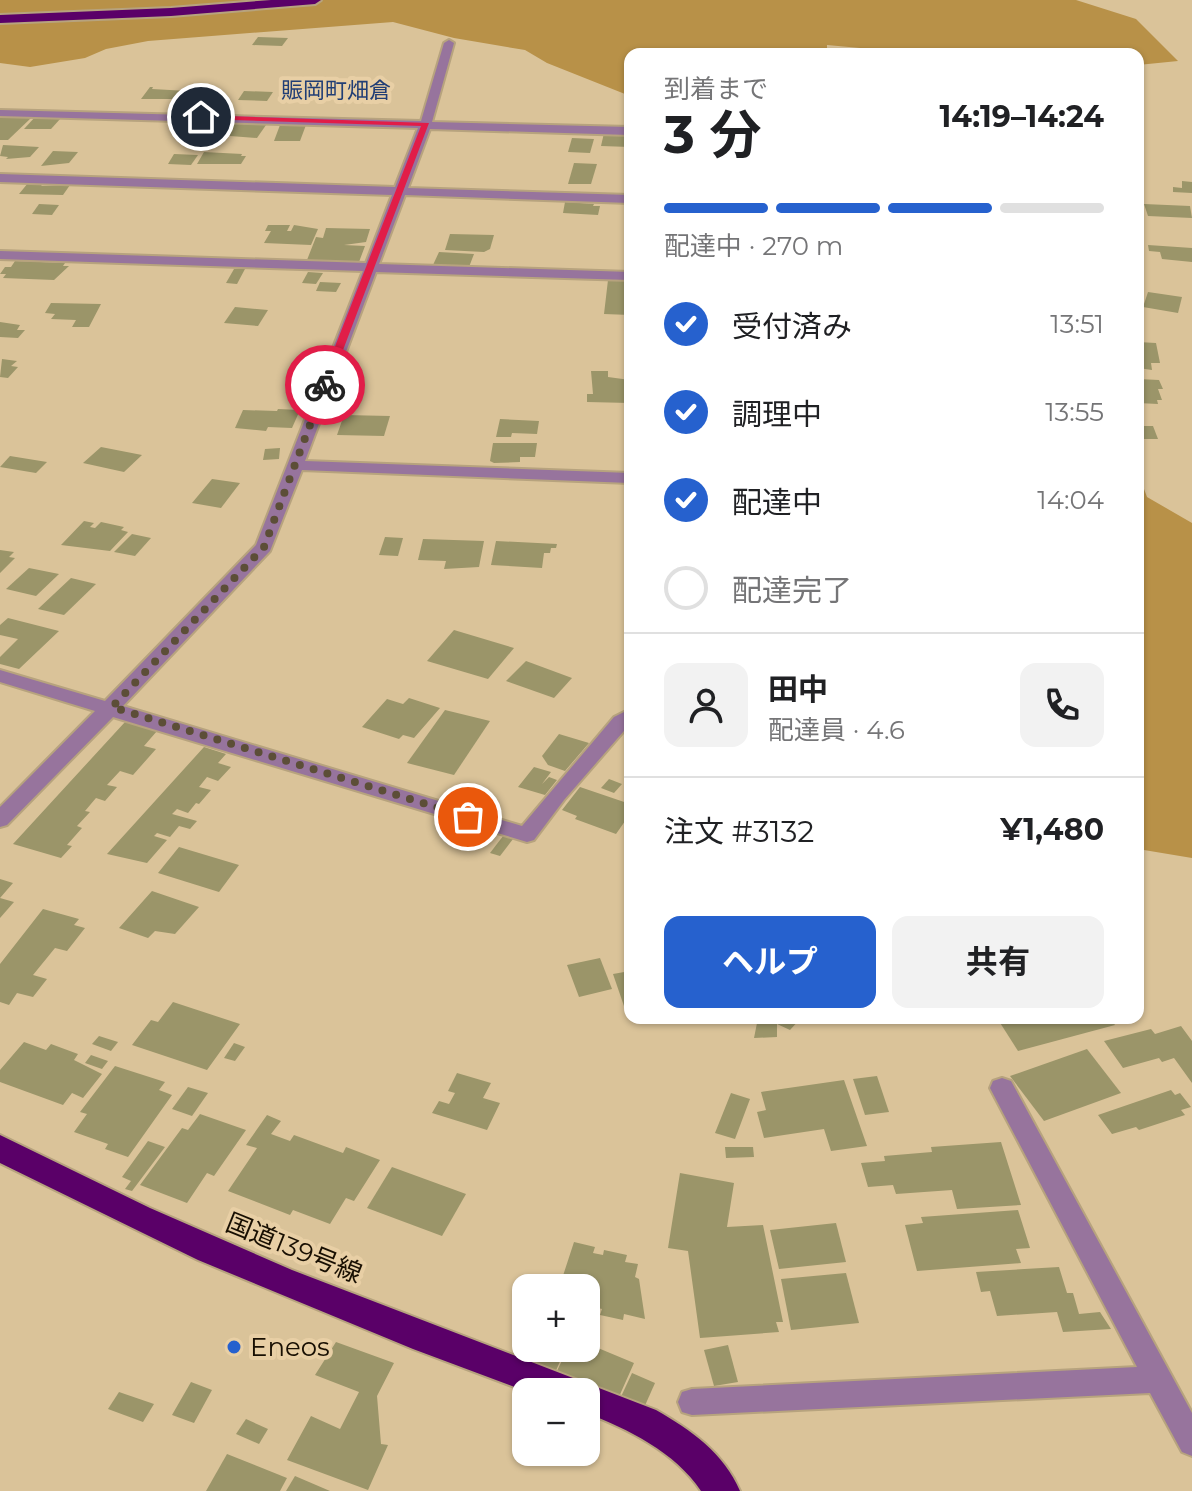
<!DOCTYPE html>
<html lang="ja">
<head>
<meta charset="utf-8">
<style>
  body { margin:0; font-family:Montserrat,"Noto Sans JP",sans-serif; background:#f2f2f2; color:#202124; height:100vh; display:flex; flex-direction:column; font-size:30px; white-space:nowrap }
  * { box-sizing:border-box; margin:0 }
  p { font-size:26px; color:#757577 }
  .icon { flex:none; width:44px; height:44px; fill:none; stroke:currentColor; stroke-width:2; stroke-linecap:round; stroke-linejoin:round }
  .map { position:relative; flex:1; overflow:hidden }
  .sheet { position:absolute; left:624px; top:48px; width:520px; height:976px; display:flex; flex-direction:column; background:#fff; border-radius:16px; box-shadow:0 2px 6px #0004 }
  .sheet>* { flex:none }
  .fabs { position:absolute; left:512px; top:1274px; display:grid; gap:16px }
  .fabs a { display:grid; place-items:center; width:88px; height:88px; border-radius:16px; background:#fff; box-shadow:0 2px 6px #0004; font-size:40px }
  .pin { position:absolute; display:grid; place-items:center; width:68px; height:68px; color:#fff; margin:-34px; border:4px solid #fff; border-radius:50%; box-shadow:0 2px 8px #0007 }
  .courier { position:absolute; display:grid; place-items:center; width:80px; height:80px; margin:-40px; border:6px solid #e11d48; border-radius:50%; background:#fff; color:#222; box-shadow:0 2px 10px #0007 }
  .summary em { font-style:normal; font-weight:700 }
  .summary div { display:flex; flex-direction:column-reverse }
  .summary { display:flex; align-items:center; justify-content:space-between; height:136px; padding:0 40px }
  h1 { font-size:52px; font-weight:700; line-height:60px }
  .bar { display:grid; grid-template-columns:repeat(4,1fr); gap:12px 8px; align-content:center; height:96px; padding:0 40px }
  .bar i { height:10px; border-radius:6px; background:#e0e0e0 }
  .bar .current { background:#2661ce }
  .bar p { grid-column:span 4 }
  .line { display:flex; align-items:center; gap:20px; padding:0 40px; border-top:2px solid #e0e0e0 }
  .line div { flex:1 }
  .round { display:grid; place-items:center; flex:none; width:84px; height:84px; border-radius:16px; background:#f2f2f2 }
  ol { padding:0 40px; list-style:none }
  li { display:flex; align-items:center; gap:24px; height:88px }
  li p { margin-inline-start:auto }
  li .icon { padding:8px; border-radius:50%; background:#2661ce; color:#fff; stroke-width:4 }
  li:last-child { color:#757577 }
  li i { width:44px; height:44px; border:4px solid #e0e0e0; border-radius:50% }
  .cta { display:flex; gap:16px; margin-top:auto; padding:16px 40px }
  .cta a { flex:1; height:92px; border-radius:16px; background:#2661ce; color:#fff; font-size:32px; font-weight:700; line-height:92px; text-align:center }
  .cta a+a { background:#f2f2f2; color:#202124 }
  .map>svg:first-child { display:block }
</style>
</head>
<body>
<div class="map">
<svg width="1192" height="1491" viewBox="0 0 1192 1491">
  <rect width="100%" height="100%" fill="#dac399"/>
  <g fill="#b89148">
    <polygon points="0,0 1076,0 1136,19 1178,61 1138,65 1138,54 892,54 893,51 827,45 827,54 630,54 630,96 547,63 525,50 454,38 393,22 148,41 106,49 85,58 30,67 0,63"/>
    <polygon points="1138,473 1147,497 1192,523 1192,858 1138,849"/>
  </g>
  <g fill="#9b9569">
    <polygon points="258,37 288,38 282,46 252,45"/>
    <polygon points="150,87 153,87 152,89 188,91 183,99 141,99"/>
    <polygon points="244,91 273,92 267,101 238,100"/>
    <polygon points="36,116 61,118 51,129 24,129"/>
    <polygon points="0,117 1,116 31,118 8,140 0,140"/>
    <polygon points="182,121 215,122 209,134 170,131 174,124"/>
    <polygon points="226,123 266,125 257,138 217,135"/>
    <polygon points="280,125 306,125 300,141 274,141"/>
    <polygon points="604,133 630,134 630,147 601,146"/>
    <polygon points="572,138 594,139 590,153 568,152"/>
    <polygon points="3,145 39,147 30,157 6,159 8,157 0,156"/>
    <polygon points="53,151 78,152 69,163 41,166"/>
    <polygon points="204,152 242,154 241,156 246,156 241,164 197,164"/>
    <polygon points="174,154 198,155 191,165 168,164"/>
    <polygon points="574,163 597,164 591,184 568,184"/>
    <polygon points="1182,181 1192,182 1192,193 1173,192 1173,187 1182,188"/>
    <polygon points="28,183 44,183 41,186 70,185 63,195 19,194"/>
    <polygon points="565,202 594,204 593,206 600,206 598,215 563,213"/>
    <polygon points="39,204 59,205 52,215 32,214"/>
    <polygon points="1144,204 1190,206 1192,218 1148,216"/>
    <polygon points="268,225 290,225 287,231 291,231 294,225 318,229 311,245 264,243 271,231 265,231"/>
    <polygon points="326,228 370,229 366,242 344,245 365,246 359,262 307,260 316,237 323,238"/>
    <polygon points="450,234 494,235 490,249 484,252 445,250"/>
    <polygon points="1148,245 1192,248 1192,262 1162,259 1160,252 1149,251"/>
    <polygon points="439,252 474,254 469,267 433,265"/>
    <polygon points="15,261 65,263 63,266 69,266 54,280 3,278 6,274 0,274 5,267 11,267"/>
    <polygon points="234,269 245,269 237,284 226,283"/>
    <polygon points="308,272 323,273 316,284 302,283"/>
    <polygon points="608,280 630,281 630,299 626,302 630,302 630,315 604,314"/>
    <polygon points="320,282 341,283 336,292 316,291"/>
    <polygon points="1148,292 1182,297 1178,313 1143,307"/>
    <polygon points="51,303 101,304 89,327 72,327 76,320 51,319 55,314 45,313"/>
    <polygon points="235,307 268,310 258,326 224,323"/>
    <polygon points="0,322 20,325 17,330 25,330 18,338 0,337"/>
    <polygon points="1138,342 1156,343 1160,363 1151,363 1152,370 1138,368"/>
    <polygon points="2,359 17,361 11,366 18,367 8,378 0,377"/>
    <polygon points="591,371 608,371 608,377 630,380 630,403 587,402 587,394 593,394"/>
    <polygon points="1138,379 1159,380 1163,389 1158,389 1162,400 1157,400 1158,404 1138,403"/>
    <polygon points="278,409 300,410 292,428 268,427 266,431 235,428 243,410 277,411"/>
    <polygon points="344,415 390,416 384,436 337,435"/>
    <polygon points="500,419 539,421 537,434 512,433 511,437 496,437"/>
    <polygon points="1138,426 1153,426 1158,439 1138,439"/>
    <polygon points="493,443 537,443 535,457 520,457 520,462 494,463 490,461"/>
    <polygon points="101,447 142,455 124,472 83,463"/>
    <polygon points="280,448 279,459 263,460 265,449"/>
    <polygon points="10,456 47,462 36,473 0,467"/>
    <polygon points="212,479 240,483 221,508 192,503"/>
    <polygon points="84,521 94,523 90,527 95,528 101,522 124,527 121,530 128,532 110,551 61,545"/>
    <polygon points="132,534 151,538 135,556 114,552"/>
    <polygon points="385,537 403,538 398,556 379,555"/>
    <polygon points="423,539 484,541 479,567 444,569 446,561 418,560"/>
    <polygon points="496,541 557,544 556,548 551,548 550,553 544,553 542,568 491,565"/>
    <polygon points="0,550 14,552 9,557 15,558 0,573"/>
    <polygon points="29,568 59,574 36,596 6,589"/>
    <polygon points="71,578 96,584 64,615 38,609"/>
    <polygon points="8,618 59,631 19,669 0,664 0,657 18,639 0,635 0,625"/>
    <polygon points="454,630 514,648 488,679 427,661"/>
    <polygon points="526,661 572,678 554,698 506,681"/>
    <polygon points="409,698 440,708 414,738 403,735 399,739 362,727 387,699 403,704"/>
    <polygon points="445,710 490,721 454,775 407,763"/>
    <polygon points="125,722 157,731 144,746 156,749 133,775 120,771 107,785 117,787 105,801 96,798 85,811 90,812 77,826 82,828 67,845 72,846 61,858 13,844"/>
    <polygon points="559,734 589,743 565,771 548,765 542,756"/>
    <polygon points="204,747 226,754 218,763 231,767 218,781 207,777 199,787 211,790 199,804 196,803 188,813 177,809 172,814 197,821 190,829 179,826 170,837 157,833 154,836 167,840 147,863 107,854"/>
    <polygon points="534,767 551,772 542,784 549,777 557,780 545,795 518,787"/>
    <polygon points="609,779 622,784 614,793 601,788"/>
    <polygon points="580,787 630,804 630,814 616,834 575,819 577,816 562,810"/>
    <polygon points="510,827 520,830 500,856 490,853"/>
    <polygon points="179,847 239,865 219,892 158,873"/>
    <polygon points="0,879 13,883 0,898 14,902 0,918"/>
    <polygon points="152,891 199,907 175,934 155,931 148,938 119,928"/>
    <polygon points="43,909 79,919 74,925 85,928 67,951 55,948 33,975 47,979 33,997 17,993 9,1005 0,1002 0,964"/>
    <polygon points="600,958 612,989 579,997 567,965"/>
    <polygon points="630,971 630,1008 625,1009 613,974"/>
    <polygon points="173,1002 240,1024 207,1070 132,1045 151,1020 158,1022"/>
    <polygon points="758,1018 801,1018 790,1030 777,1024 777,1037 754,1038"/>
    <polygon points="997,1018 1110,1018 1115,1025 1018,1051"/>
    <polygon points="1181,1026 1192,1041 1192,1083 1174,1058 1162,1062 1159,1058 1123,1068 1104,1041 1151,1029 1155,1034"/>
    <polygon points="99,1036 118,1042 111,1051 92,1044"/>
    <polygon points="24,1042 46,1050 51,1044 78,1054 74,1060 102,1074 83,1098 72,1093 63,1105 0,1082 0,1070"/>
    <polygon points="234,1043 245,1047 235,1061 224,1058"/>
    <polygon points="1087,1049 1121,1093 1044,1121 1010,1076"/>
    <polygon points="91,1055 108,1061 102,1069 85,1063"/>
    <polygon points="115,1066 165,1082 159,1090 172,1095 128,1157 105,1149 108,1144 74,1132 87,1114 80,1112"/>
    <polygon points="457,1073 491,1083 483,1098 500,1103 487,1130 432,1113 439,1101 449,1104 455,1093 448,1091"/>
    <polygon points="877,1076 889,1112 865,1115 853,1079"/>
    <polygon points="844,1080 867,1146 831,1151 824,1129 764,1138 757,1112 766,1110 761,1092"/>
    <polygon points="188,1087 208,1093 192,1116 172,1109"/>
    <polygon points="1171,1090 1175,1095 1180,1093 1191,1107 1181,1110 1185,1115 1139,1130 1136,1127 1112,1134 1098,1115"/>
    <polygon points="731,1093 750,1099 735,1139 715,1133"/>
    <polygon points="200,1114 246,1130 214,1176 207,1173 187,1203 140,1185 182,1128 188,1130"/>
    <polygon points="267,1115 281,1121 271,1134 290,1141 294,1135 343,1153 346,1147 380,1160 354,1201 346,1198 330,1224 293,1210 290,1215 228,1191 257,1148 246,1145"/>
    <polygon points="148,1141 165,1147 132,1191 125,1189 131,1181 122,1177"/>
    <polygon points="1001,1142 1021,1205 957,1209 952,1190 896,1194 893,1185 868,1187 861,1163 885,1161 884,1156 932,1152 931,1147"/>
    <polygon points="725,1147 753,1147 754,1157 726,1158"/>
    <polygon points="392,1167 466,1194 442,1236 367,1208"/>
    <polygon points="680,1173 734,1183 727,1227 763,1225 783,1322 776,1322 779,1332 700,1338 688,1251 668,1248"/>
    <polygon points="1018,1210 1030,1248 1016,1249 1021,1263 917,1271 905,1225 923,1223 921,1217"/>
    <polygon points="836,1223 846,1262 779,1269 770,1230"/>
    <polygon points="574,1242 595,1247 593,1253 603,1255 604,1250 627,1255 625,1262 638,1264 635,1277 639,1279 645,1319 624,1314 623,1320 600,1315 602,1309 586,1305 586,1288 559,1288"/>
    <polygon points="1059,1267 1067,1293 1073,1293 1079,1314 1100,1312 1111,1329 1063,1332 1057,1312 997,1316 990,1291 981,1292 976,1272"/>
    <polygon points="846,1273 859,1323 791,1330 781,1279"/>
    <polygon points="336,1342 394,1363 377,1396 381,1444 388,1445 368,1490 287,1460 311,1416 340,1429 359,1392 315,1375"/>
    <polygon points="586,1343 634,1363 618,1399 556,1373 568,1348 586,1348"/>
    <polygon points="728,1345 738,1382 714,1386 704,1350"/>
    <polygon points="530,1348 566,1348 554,1375 523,1363"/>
    <polygon points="632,1373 655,1383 643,1410 619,1401"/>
    <polygon points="191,1382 212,1390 194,1423 172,1415"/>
    <polygon points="119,1392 154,1404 143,1422 108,1409"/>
    <polygon points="246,1419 268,1429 259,1444 236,1434"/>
    <polygon points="227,1454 287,1478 280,1491 206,1491"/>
    <polygon points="295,1476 330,1491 286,1491"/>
  </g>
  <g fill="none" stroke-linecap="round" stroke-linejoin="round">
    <defs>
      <g id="minor">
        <polygon points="449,40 454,43 432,122 630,127 630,135 430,129 408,188 630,195 630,203 405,195 379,264 630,272 630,280 376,272 305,461 630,473 630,483 302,470 270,551 123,706 522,826 614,717 630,709 630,724 564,800 534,840 527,842 113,717 7,825 0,827 0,807 95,711 0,682 0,670 105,701 256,545 363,271 0,259 0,251 366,263 392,195 0,182 0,174 395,187 418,128 0,116 0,110 421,121 444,43"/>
        <polygon points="1002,1078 1011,1081 1192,1413 1192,1456 1182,1452 1150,1393 692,1415 682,1412 678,1402 682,1392 692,1389 1137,1367 990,1088 993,1081"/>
      </g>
      <g id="highway">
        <polygon points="271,0 321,0 315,4 171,16 0,23 0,15 171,8"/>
        <path d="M0,1135L150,1208L292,1270L656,1410C691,1430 724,1453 740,1491H701C675,1452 628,1429 586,1413V1392H528L413,1349L198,1260L0,1163Z"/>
      </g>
    </defs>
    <use href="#minor" stroke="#b7a37e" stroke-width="4"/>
    <use href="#highway" stroke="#b7a37e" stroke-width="4"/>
    <use href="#minor" fill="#97749d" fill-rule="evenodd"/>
    <use href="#highway" fill="#5a0068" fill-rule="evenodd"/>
  </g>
  <polygon fill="#e11d48" points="198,115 429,123 329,387 320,385 421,126 201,119"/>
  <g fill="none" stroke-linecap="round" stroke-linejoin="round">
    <polyline stroke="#5c4e37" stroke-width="8" stroke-dasharray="0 14.4" points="325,385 264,547 112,707 468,817"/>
  </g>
  <circle fill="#2661ce" stroke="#e8cfa5" stroke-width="3" cx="234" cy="1347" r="8"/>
  <g text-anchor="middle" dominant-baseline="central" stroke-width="8" stroke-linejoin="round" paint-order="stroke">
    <g font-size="22" fill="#213e75" stroke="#e8cfa5">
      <text x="336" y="90">賑岡町畑倉</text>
    </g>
    <g font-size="26" fill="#180f02" stroke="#e8cfa5">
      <text transform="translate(294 1248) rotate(22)">国道139号線</text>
    </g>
    <g font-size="26" fill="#180f02" stroke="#e8cfa5" text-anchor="start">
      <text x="250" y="1347">Eneos</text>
    </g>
  </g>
</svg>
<div class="fabs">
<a>+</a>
<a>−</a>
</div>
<div class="pin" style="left:468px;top:817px;background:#ea580c"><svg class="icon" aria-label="bag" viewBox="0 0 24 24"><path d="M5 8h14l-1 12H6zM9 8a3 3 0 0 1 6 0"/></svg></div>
<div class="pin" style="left:201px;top:117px;background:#1f2937"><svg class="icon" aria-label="home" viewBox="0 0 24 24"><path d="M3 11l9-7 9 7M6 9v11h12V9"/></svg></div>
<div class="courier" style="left:325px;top:385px"><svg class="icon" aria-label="bike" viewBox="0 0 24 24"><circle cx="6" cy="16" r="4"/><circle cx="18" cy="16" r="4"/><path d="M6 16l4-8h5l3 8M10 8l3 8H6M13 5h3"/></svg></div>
<section class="sheet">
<div class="summary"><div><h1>3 分</h1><p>到着まで</p></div><em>14:19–14:24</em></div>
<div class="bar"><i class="current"></i><i class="current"></i><i class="current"></i><i></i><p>配達中 · 270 m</p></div>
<ol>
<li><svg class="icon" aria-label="check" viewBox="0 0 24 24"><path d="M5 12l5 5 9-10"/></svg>受付済み<p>13:51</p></li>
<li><svg class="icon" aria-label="check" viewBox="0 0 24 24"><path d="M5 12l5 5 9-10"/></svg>調理中<p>13:55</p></li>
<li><svg class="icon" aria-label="check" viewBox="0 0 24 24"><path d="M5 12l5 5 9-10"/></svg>配達中<p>14:04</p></li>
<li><i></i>配達完了</li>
</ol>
<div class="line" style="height:144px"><a class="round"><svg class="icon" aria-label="person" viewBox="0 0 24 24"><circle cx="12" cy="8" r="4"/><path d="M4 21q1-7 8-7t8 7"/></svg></a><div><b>田中</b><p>配達員 · 4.6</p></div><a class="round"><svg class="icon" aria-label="phone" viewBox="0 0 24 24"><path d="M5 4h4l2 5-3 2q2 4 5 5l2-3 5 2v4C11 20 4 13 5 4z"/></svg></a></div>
<div class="line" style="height:104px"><div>注文 #3132</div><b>¥1,480</b></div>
<div class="cta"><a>ヘルプ</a><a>共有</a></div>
</section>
</div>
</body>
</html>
